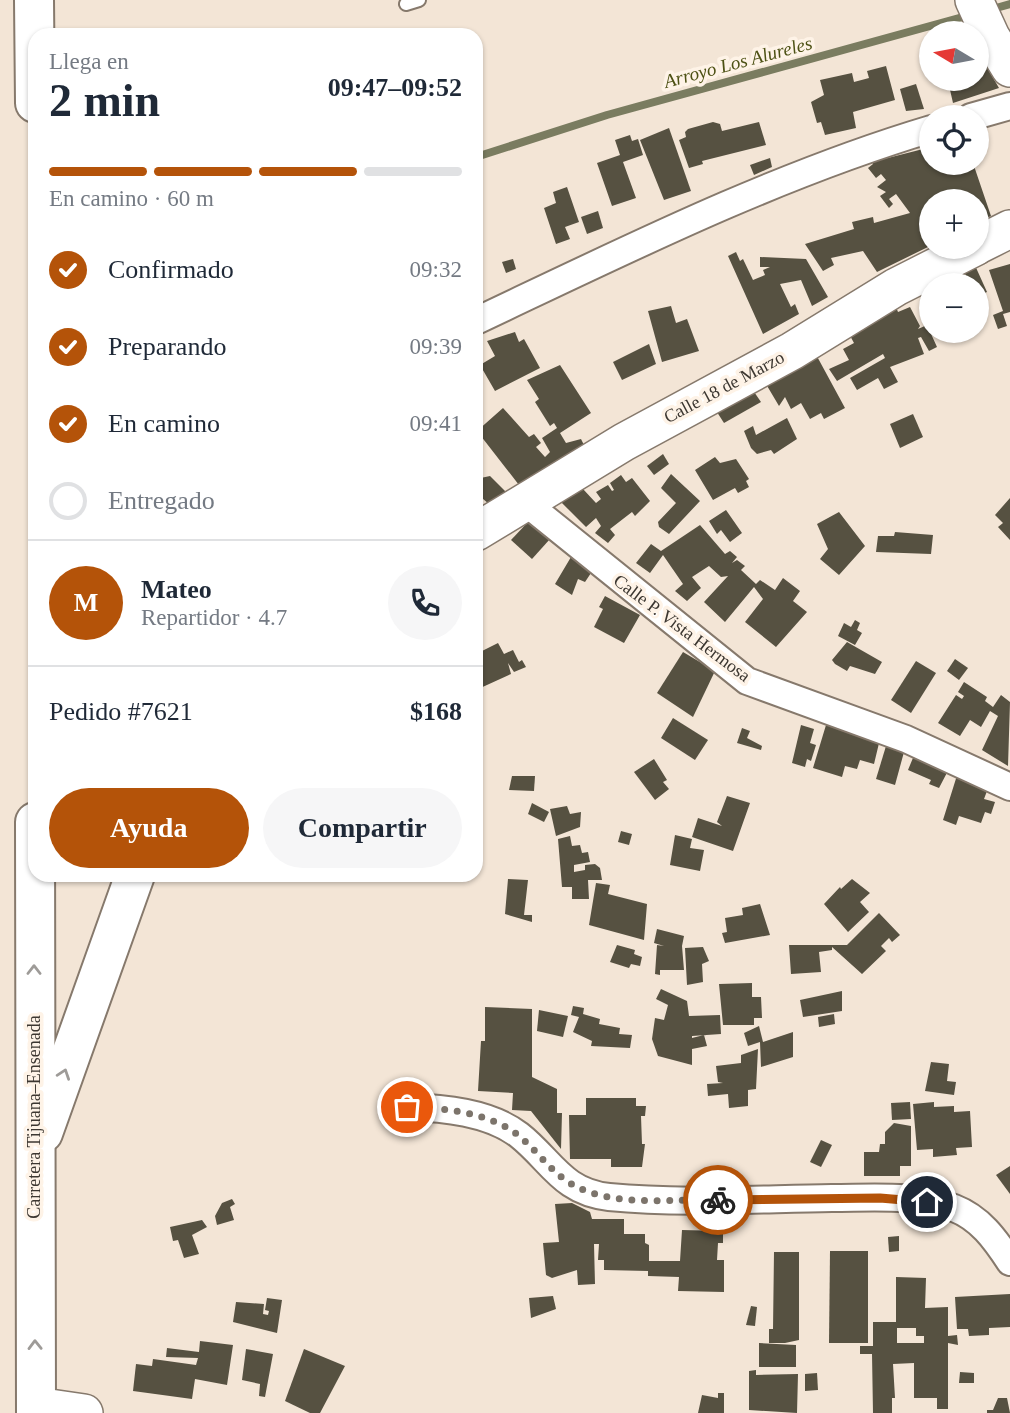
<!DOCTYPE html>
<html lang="es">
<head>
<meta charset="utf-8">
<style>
  body { margin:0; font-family:Georgia,serif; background:#f6f6f7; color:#1f2937; height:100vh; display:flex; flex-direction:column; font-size:26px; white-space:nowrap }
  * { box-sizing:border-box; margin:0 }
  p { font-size:23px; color:#747a83 }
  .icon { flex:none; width:38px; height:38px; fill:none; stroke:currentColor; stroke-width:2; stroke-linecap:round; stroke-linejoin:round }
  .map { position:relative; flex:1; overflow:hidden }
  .drawer { position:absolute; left:28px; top:28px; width:455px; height:854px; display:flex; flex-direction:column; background:#fff; border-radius:21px; box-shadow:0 2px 5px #0004 }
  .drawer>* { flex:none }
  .needle { width:46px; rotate:280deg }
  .fabs { position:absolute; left:919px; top:21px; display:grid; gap:14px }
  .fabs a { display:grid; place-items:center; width:70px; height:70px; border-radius:50%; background:#fff; box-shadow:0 2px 5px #0004; font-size:35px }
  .pin { position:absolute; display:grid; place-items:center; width:60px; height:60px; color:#fff; margin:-30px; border:4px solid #fff; border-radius:50%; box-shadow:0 2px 7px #0007 }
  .courier { position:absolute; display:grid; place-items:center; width:70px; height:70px; margin:-35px; border:5px solid #b45309; border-radius:50%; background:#fff; color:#222; box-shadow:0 2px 9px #0007 }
  .headline em { font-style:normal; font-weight:700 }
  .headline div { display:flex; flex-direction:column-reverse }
  .headline { display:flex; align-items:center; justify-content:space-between; height:119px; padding:0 21px }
  h1 { font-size:46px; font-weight:700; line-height:52px }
  .bar { display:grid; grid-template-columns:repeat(4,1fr); gap:10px 7px; align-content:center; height:84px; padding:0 21px }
  .bar i { height:9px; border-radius:5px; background:#e0e1e3 }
  .bar .on { background:#b45309 }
  .bar p { grid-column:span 4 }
  .line { display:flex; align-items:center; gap:18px; padding:0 21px; border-top:2px solid #e0e1e3 }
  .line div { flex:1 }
  .round { display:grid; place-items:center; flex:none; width:74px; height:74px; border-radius:37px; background:#f6f6f7 }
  ol { padding:0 21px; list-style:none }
  li { display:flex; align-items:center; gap:21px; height:77px }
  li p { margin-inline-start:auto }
  li .icon { padding:7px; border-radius:50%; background:#b45309; color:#fff; stroke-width:4 }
  li:last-child { color:#747a83 }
  li i { width:38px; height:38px; border:4px solid #e0e1e3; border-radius:50% }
  .primary-button { display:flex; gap:14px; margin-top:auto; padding:14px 21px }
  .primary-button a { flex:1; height:80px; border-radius:42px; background:#b45309; color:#fff; font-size:28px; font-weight:700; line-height:80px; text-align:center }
  .primary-button a+a { background:#f6f6f7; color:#1f2937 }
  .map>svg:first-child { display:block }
</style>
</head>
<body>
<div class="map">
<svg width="1010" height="1413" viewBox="0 0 1010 1413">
  <rect width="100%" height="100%" fill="#f3e5d6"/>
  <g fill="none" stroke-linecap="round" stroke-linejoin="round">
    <g stroke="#7a7c60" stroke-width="8">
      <polyline points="989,10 1010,4"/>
      <polyline points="476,157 607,115 970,15"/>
    </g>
  </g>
  <g fill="#565141" fill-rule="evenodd">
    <polygon points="985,64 999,88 953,103 948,81 976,79 976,69"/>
    <polygon points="886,66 895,100 853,112 856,128 825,135 821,122 817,123 811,102 824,95 820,80 852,73 854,82 869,78 867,71"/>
    <polygon points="916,84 924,109 906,111 900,89"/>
    <polygon points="713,122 720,124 722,131 759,122 766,145 702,161 703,164 689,168 679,140 686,137 685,132 688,129"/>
    <polygon points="669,128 691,191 664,200 640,140"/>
    <polygon points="630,135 632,141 638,139 643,155 623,162 636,198 612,206 597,163 620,155 615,140"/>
    <polygon points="931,147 931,163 973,163 991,216 976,223 976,201 931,201 931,241 926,242 928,247 877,272 863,251 831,258 834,265 823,271 805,244 854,229 852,222 873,217 874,223 910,213 896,194 889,199 893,204 889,208 880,196 886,192 877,187 886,180 881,174 876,178 868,168 873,164 872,162"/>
    <polygon points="770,158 772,167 754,175 750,165"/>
    <polygon points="567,187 579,222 565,227 570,239 556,244 544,208 556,203 553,192"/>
    <polygon points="598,211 603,228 587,234 581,217"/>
    <polygon points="736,252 740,261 743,259 753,280 765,275 763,270 770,267 760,267 760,257 806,259 828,297 812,306 801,280 780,284 791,307 795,304 799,314 763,334 728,256"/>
    <polygon points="513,259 516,269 506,273 502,262"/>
    <polygon points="973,261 987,292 976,297 976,285 970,285 962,267"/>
    <polygon points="1010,264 1010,312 1003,314 1007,326 998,329 993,315 1003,311 989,270"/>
    <polygon points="961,267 969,285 931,285 931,290 929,285"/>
    <polygon points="894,302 898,312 910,307 920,326 918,329 927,325 937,347 929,351 921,337 918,338 924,354 890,367 898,382 884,389 878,378 857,390 850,378 885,358 883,354 837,381 829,369 849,360 843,349 854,343 848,332"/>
    <polygon points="671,306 676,323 687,319 699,351 662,362 648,311"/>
    <polygon points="515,332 519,342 524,339 540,368 495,391 480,365 495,356 487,341"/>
    <polygon points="649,344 656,364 622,380 613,362"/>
    <polygon points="813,349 845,408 824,419 821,413 810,419 801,403 791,409 785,397 779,406 763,379"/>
    <polygon points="560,365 591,413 560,433 566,443 581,439 584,445 519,485 477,431 503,408 529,437 534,434 541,443 536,447 545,457 550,452 542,438 557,428 554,423 550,426 535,402 539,399 527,380"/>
    <polygon points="750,386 761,402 724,423 715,409"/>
    <polygon points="913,414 923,437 900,448 890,424"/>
    <polygon points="787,418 797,439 774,454 771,450 757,454 751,448 744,431 753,426 756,435"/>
    <polygon points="663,454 669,464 654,475 647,466"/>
    <polygon points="715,457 720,463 736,459 749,479 746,481 749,487 738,493 735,488 713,500 695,470"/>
    <polygon points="671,474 700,501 669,534 659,527 658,522 676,503 661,488"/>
    <polygon points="621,475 626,482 632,478 650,501 635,516 632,512 610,529 615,535 608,543 595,533 601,526 596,518 586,527 560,501 583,489 596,503 601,499 596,492 608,485 612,491 614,490 610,483"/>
    <polygon points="490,476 507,493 489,504 476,493 476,479"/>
    <polygon points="1010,498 1010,540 998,527 1003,523 995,515"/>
    <polygon points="726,510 742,533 730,542 721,530 717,534 709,521"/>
    <polygon points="839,512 865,546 839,575 820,559 828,549 817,524"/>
    <polygon points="529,521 550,539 532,559 511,540"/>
    <polygon points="700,525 725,554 730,551 737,557 732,563 737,560 745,566 741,570 756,584 760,580 775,590 783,578 800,591 793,601 807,612 776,647 745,622 763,599 754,587 725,622 704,602 728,576 721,577 709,566 692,577 701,588 687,601 675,591 683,584 663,555 650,573 636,563 651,544 661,551"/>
    <polygon points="895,532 933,535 931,554 876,552 878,536 894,536"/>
    <polygon points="571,557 591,573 585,582 578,579 572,595 555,584"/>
    <polygon points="605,596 640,615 624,643 594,627 603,609 599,607"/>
    <polygon points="855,620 860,623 857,630 862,633 855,645 838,636 844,623 851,627"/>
    <polygon points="847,642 882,662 875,674 850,666 847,671 835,664 832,660"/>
    <polygon points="498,643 504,654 513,650 519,662 522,660 526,667 514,672 508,663 511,674 476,690 476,654"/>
    <polygon points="683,652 715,671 693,717 657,693"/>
    <polygon points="955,659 968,668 959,680 947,671"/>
    <polygon points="916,661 936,673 911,713 891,700"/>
    <polygon points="964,682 987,697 985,701 993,707 1001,695 1010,702 1008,766 982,750 998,716 990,711 981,727 970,720 960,736 938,723 956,695 962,699 964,696 958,692"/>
    <polygon points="673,718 708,740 695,760 661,738"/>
    <polygon points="830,721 880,739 874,764 860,760 857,769 845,766 842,777 813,768 826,725 828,726"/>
    <polygon points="801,725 814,729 810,743 816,745 811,761 807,759 805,767 792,763"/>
    <polygon points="742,728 750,731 747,738 762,746 761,750 737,743"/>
    <polygon points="886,746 904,752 895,785 876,779"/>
    <polygon points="915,753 951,765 939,788 929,784 931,780 908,770"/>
    <polygon points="654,759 667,780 663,782 669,789 655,800 634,772"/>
    <polygon points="959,769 990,783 984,799 995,802 991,814 985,812 981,823 959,816 956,825 943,820"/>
    <polygon points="512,776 535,776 534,791 509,790"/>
    <polygon points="727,796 750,803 733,851 692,837 698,818 722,826 717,822"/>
    <polygon points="532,803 549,812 544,822 528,814"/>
    <polygon points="567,806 570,814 581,812 580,827 556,836 550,809"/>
    <polygon points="621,831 632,834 629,845 618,842"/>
    <polygon points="675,835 692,839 690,848 704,850 700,871 670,865"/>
    <polygon points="570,836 572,846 580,845 582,853 588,852 590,862 574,865 574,872 585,870 585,865 595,864 600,868 602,880 588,880 589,899 572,899 572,887 562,887 558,839"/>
    <polygon points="508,879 528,880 524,915 532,915 532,922 505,914"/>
    <polygon points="852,879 870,893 860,902 869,912 848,932 824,904 840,887 841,889"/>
    <polygon points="596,883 610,885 608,894 647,904 644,940 589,925"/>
    <polygon points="760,904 770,935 725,943 722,933 727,932 725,918 743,915 742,908"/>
    <polygon points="879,913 900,935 892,942 889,938 881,946 886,951 862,974 832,947 832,950 819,952 821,972 791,974 789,945 847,945"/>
    <polygon points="657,929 684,936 682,946 684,970 660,970 660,975 655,974 657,945 664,946 654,943"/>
    <polygon points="617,945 635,950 634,954 642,957 640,966 631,964 629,968 610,962"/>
    <polygon points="703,947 709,961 702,964 703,982 687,985 685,948"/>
    <polygon points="752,983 752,997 761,997 762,1018 754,1018 754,1025 723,1025 719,984"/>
    <polygon points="661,989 687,1001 689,1016 720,1015 721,1034 692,1036 692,1038 704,1035 707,1046 692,1049 692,1065 658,1056 652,1039 655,1018 664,1020 668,1005 656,999"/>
    <polygon points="842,991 842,1011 803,1017 800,1000"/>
    <polygon points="573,1006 584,1008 583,1014 600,1019 599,1024 620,1028 619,1034 632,1035 630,1048 591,1046 592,1041 573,1032 579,1017 571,1015"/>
    <polygon points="485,1007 532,1009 532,1077 557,1089 557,1113 562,1113 561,1149 531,1111 512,1110 513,1093 478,1091 481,1041 485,1041"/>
    <polygon points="539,1010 568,1016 563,1037 537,1031"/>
    <polygon points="834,1014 835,1024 819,1027 818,1017"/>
    <polygon points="759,1026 763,1042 793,1032 793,1057 761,1067 760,1042 748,1046 744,1033"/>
    <polygon points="758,1049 756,1089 748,1090 748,1106 729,1108 728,1094 708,1096 707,1084 723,1083 718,1082 716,1066 741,1063 741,1055"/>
    <polygon points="931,1062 949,1064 947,1081 956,1082 954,1095 925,1091"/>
    <polygon points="586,1098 636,1098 636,1106 646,1106 645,1116 641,1116 642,1144 645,1144 642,1167 611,1167 611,1159 570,1159 569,1115 586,1115"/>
    <polygon points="910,1102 911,1119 892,1120 891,1103"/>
    <polygon points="934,1102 934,1107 954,1106 954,1112 970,1111 972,1147 956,1148 957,1155 933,1157 933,1149 917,1150 913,1104"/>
    <polygon points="894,1123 911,1126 911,1166 900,1166 900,1176 864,1176 864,1152 879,1152 880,1144 885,1144 885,1132"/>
    <polygon points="821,1140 832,1145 821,1167 810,1162"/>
    <polygon points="1010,1166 1010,1194 996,1175"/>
    <polygon points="232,1199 235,1204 230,1207 234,1220 217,1225 215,1216 222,1203"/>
    <polygon points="572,1203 590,1212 592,1219 624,1219 624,1234 645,1234 645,1243 649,1245 649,1261 680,1261 682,1230 723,1231 723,1243 718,1243 717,1260 724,1260 724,1292 678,1291 679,1277 648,1276 648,1271 604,1270 604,1260 598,1260 599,1244 594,1244 595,1284 578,1285 577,1270 552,1278 546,1275 543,1243 559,1242 555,1204"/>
    <polygon points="202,1220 207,1227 192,1235 199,1254 184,1258 178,1240 173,1241 170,1227"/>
    <polygon points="899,1236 899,1251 889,1252 888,1237"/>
    <polygon points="830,1251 868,1251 868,1343 829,1343"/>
    <polygon points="774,1252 799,1252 799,1340 785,1343 769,1343 769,1329 773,1329"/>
    <path d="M896,1277L926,1278L925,1308L948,1307V1336L957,1335L958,1345L948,1343V1409H937V1398H914V1363L893,1364L895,1398H892V1413H873L872,1354H860V1346H873V1322H896ZM897,1328H916V1336H924V1343H897Z"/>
    <polygon points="1010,1294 1010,1327 989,1328 989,1335 969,1336 968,1329 957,1329 955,1297"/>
    <polygon points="553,1296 556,1309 531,1318 529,1298"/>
    <polygon points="267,1298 282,1300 277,1333 233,1322 236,1302 264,1304 263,1314 268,1315 269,1311 265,1310"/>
    <polygon points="751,1306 757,1307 755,1326 746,1325"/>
    <polygon points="200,1341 233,1345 227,1385 195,1379 192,1399 133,1391 136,1364 152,1366 153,1359 196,1365 198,1358 166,1357 167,1348 199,1352"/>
    <polygon points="759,1343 796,1345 796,1367 759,1367"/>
    <polygon points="246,1349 273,1354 265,1397 259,1396 260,1384 242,1380"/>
    <polygon points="304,1349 345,1366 320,1413 310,1413 285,1401"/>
    <polygon points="756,1370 756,1375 798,1374 797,1413 749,1410 749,1371"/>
    <polygon points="960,1372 974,1373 974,1383 959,1383"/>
    <polygon points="817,1373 818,1390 805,1391 805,1374"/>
    <polygon points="718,1393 724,1393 724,1413 698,1413 702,1395 718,1398"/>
    <polygon points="998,1398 1007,1398 1010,1413 987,1413 987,1410 993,1410"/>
  </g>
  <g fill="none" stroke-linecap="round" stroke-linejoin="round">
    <defs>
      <polyline id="lane" points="406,4 419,0"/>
      <g id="street">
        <polyline points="971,117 1010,106"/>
        <path d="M476,321C624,251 774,176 931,129"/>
        <polyline points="526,503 747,681 906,739 1010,787"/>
        <path d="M407,1107C443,1108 489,1112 519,1135C551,1160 562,1192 609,1197C682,1204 758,1199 832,1198C871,1198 917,1194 954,1208C980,1218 995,1239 1010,1262"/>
      </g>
      <g id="secondary">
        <polyline points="974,0 991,37 1010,68"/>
        <polyline points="976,246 1010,229"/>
        <polyline points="476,532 624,442 792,351 896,287 975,247"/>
        <polyline points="36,1406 84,1413"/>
      </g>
      <g id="highway">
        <polyline points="34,0 35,103"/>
        <polyline points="35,822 36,1413"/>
        <polyline points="43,1133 135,875"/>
      </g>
    </defs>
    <use href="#lane" stroke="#86796c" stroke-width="16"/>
    <use href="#street" stroke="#86796c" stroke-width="30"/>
    <use href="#secondary" stroke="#86796c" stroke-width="40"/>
    <use href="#highway" stroke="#86796c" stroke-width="42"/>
    <use href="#lane" stroke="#fff" stroke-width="12"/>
    <use href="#street" stroke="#fff" stroke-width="26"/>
    <use href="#secondary" stroke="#fff" stroke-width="37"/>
    <use href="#highway" stroke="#fff" stroke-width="38"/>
  </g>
  <defs><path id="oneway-chevron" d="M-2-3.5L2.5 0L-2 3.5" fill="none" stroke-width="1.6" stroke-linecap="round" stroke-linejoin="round" transform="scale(1.75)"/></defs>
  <g stroke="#9e9b98">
    <use href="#oneway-chevron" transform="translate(34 970) rotate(-90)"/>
    <use href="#oneway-chevron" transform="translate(64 1074) rotate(-71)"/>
    <use href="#oneway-chevron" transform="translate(35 1345) rotate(-91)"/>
  </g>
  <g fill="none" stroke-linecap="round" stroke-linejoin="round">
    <path stroke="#7c746b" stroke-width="7" stroke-dasharray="0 12.6" d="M407,1107C444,1108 490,1112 519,1136C539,1152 552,1174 575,1186C615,1207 673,1199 718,1200"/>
    <polyline stroke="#b45309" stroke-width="9" points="718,1200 880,1198 927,1202"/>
  </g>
  <g text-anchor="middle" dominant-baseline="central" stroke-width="7" stroke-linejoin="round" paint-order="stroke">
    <g font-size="18" fill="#3c3731" stroke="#fef3e7">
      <text transform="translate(724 387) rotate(-28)">Calle 18 de Marzo</text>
      <text transform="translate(682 628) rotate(37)">Calle P. Vista Hermosa</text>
      <text transform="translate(34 1117) rotate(-90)">Carretera Tijuana–Ensenada</text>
    </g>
    <g font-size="19" font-style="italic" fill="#4d5114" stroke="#fef3e7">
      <text transform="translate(738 62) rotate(-15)">Arroyo Los Alureles</text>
    </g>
  </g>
</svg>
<div class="fabs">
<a><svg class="needle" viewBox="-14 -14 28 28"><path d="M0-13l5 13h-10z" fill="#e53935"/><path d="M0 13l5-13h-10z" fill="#747a83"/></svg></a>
<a><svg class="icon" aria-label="locate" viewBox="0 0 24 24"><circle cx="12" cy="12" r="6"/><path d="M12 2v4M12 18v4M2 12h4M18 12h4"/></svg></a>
<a>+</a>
<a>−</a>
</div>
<div class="pin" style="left:407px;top:1107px;background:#ea580c"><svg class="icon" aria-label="bag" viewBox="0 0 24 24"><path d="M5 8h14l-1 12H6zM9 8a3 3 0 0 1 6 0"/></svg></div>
<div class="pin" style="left:927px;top:1202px;background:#1f2937"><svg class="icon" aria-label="home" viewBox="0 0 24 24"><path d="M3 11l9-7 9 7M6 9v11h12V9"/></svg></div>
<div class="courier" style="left:718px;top:1200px"><svg class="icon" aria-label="bike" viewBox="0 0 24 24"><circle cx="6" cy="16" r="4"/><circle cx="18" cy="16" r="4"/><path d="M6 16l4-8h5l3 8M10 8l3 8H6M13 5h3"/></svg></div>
<section class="drawer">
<div class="headline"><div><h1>2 min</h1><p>Llega en</p></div><em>09:47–09:52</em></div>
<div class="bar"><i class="on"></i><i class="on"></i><i class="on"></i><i></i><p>En camino · 60 m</p></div>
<ol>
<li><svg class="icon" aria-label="check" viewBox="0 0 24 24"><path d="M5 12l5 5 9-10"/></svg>Confirmado<p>09:32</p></li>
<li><svg class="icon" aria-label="check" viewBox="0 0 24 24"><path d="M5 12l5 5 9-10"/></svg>Preparando<p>09:39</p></li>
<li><svg class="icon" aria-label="check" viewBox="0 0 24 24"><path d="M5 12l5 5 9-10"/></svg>En camino<p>09:41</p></li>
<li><i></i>Entregado</li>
</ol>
<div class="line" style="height:126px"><b class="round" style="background:#b45309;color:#fff">M</b><div><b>Mateo</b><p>Repartidor · 4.7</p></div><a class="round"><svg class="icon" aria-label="phone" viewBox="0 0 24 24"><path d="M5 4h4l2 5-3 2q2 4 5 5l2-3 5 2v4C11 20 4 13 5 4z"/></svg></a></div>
<div class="line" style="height:91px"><div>Pedido #7621</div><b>$168</b></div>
<div class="primary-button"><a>Ayuda</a><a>Compartir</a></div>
</section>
</div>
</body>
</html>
